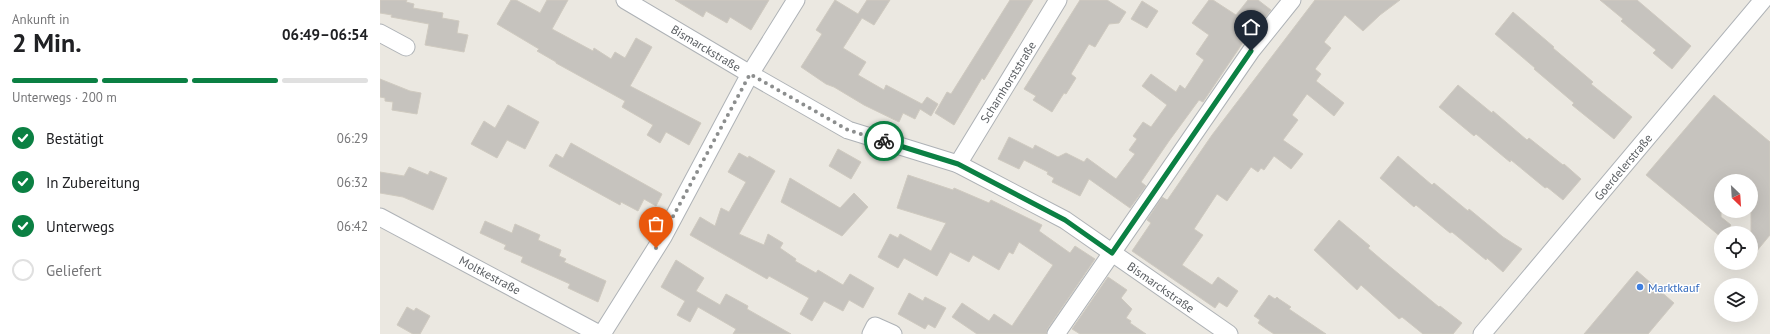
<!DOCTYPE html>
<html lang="de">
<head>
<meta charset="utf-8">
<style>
  body { margin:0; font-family:"PT Sans",sans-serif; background:#f6f6f6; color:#202124; height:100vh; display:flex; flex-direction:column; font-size:15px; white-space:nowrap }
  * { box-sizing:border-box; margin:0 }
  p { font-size:13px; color:#757577 }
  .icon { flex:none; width:22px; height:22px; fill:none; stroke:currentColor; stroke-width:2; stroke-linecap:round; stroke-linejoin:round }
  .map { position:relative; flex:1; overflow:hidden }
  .details { display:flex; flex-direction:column; background:#fff; width:380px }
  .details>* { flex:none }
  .needle { width:26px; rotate:155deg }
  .controls { position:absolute; left:1334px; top:174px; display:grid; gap:8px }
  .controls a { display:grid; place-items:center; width:44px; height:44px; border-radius:50%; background:#fff; box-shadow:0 4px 16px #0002; font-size:20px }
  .pin { position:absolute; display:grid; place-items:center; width:34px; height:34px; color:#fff; margin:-41px -17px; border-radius:50% 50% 50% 0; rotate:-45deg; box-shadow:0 0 4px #0007 }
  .pin .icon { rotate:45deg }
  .courier { position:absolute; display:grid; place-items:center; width:40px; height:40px; margin:-20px; border:3px solid #0b8043; border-radius:50%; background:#fff; color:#222; box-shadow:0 1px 5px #0007 }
  .overview em { font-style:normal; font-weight:700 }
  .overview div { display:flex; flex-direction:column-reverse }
  .overview { display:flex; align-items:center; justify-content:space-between; height:68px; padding:0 12px }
  h1 { font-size:26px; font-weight:700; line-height:30px }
  .bar { display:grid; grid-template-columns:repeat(4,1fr); gap:6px 4px; align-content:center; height:48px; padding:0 12px }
  .bar i { height:5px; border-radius:3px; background:#e0e0e0 }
  .bar .selected { background:#0b8043 }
  .bar p { grid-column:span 4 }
  ol { padding:0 12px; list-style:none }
  li { display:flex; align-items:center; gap:12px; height:44px }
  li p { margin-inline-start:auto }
  li .icon { padding:4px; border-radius:50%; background:#0b8043; color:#fff; stroke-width:4 }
  li:last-child { color:#757577 }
  li i { width:22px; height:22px; border:2px solid #e0e0e0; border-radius:50% }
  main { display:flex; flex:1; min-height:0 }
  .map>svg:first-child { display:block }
</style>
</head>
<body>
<main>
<section class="details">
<div class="overview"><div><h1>2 Min.</h1><p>Ankunft in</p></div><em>06:49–06:54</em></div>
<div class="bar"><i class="selected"></i><i class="selected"></i><i class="selected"></i><i></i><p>Unterwegs · 200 m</p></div>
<ol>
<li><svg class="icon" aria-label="check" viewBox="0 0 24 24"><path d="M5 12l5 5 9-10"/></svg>Bestätigt<p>06:29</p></li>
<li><svg class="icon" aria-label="check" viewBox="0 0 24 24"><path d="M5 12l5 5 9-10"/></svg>In Zubereitung<p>06:32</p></li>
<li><svg class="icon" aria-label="check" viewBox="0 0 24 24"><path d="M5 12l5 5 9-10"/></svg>Unterwegs<p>06:42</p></li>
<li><i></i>Geliefert</li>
</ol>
</section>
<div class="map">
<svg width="1390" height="334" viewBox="0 0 1390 334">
  <rect width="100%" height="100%" fill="#ebe8e1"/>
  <g fill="#c6c3be" stroke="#cfcac0">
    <polygon points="0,0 27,0 26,2 34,4 33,8 63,13 62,18 79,21 77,33 88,35 84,52 45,45 49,24 11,17 12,15 0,13"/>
    <polygon points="131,0 136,0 160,13 167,0 188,0 172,29 213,51 214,48 231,59 235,52 245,58 256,38 272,47 250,86 321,123 309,145 286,132 280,143 267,135 273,125 242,107 245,101 176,63 176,62 157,51 159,49 117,24"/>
    <polygon points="295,0 389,0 371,30 350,17 347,23 326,11 323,17"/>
    <polygon points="455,0 478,14 487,0 510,0 494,25 482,18 463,48 486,62 478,75 504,90 506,85 542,104 547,97 558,104 551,116 540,109 535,119 523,113 519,122 484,105 454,87 446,84 421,67 442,34 436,30"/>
    <polygon points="630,0 653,0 604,80 602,78 574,125 555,113 567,92 571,94"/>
    <polygon points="700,0 727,0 746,12 739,23 729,24 715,47 709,44 691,74 696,78 686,94 684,93 672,112 653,100 656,96 644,89"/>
    <polygon points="829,0 833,0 856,15 868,0 878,0 891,10 868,39 866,38 823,102 819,100 789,141 761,182 766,186 750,208 709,179 700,196 672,182 674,178 667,174 668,172 644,160 639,169 618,159 629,137 653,149 655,145 678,157 686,153 704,162 707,158 736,179 755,154 749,150 757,139 753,136 763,122 771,127 787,105 762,86 771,74 796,92 800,85 805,89 824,60 816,54 829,35 812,23"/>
    <polygon points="935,0 1020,0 1000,15 983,31 965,15 944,42 951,48 935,69 941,74 936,81 964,103 954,116 927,94 912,115 918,120 903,140 923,154 911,169 894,156 884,170 881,168 878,172 871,167 847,201 837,194 814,229 823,235 802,265 832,285 838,277 858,291 847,307 839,302 835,308 752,251 771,223 767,220 782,197 787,200 788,199 832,135"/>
    <polygon points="1220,0 1257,0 1311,46 1292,69 1273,53 1276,50 1241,21 1243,19"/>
    <polygon points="762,1 778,11 767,28 751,19"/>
    <polygon points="1133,12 1174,47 1173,48 1213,82 1211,84 1252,117 1234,139 1192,105 1194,103 1154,69 1155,68 1115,34"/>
    <polygon points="0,79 30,91 41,93 37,114 12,110 13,102 5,101 5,98 0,97"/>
    <polygon points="1078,85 1112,113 1113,111 1147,140 1149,138 1183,165 1184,164 1201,179 1183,200 1167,187 1165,188 1131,160 1130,162 1096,134 1094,136 1059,107"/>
    <polygon points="1334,95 1390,142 1390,235 1371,258 1371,181 1341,181 1341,217 1351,225 1345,233 1341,233 1341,237 1266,175"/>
    <polygon points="128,105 159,122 145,149 127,140 117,158 91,144 104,121 115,128"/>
    <polygon points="191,143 282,194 276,206 264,199 258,211 241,202 240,205 169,166 176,154 183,158"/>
    <polygon points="458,149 481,162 471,179 449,166"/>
    <polygon points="359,153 368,158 369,156 395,171 359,234 384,245 388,234 403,243 400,248 416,259 415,261 436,273 438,270 463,285 470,274 494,288 483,308 469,300 463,311 444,301 432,321 420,314 429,298 389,276 387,279 310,235 320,217 335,226 341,208 349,212 366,182 348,172"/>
    <polygon points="1018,156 1052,185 1054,183 1088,211 1089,209 1123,237 1142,249 1123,272 1107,258 1106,260 1072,232 1070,233 1036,205 1034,207 1000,178"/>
    <polygon points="29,167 48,175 50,171 67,178 53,210 23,197 0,193 0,172 24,176"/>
    <polygon points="528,175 573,190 574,188 609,203 611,200 662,225 659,231 690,253 695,246 715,259 668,328 666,334 597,334 572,317 582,303 609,321 614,314 632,326 673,265 639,242 633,254 629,252 619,270 593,255 589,262 570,252 557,276 524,258 518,268 498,257 510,234 518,238 520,234 551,251 566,223 517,208"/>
    <polygon points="410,178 460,208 474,193 488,207 462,236 401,202"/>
    <polygon points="959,220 990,246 988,248 1002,260 1059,307 1060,306 1082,323 1073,334 1043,334 1022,317 1019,319 981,285 977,290 934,250"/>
    <polygon points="105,221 132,233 135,224 160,235 158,240 181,250 179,256 186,259 184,262 226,281 218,302 188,288 190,284 141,262 143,257 124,249 126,245 100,233"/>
    <polygon points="296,260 324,278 316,291 340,305 346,294 368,306 367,309 411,334 353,334 356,329 318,307 310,322 297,315 305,301 281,287"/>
    <polygon points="1257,271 1294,303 1268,334 1204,334"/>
    <polygon points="728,277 747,290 741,298 752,309 746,318 751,321 750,323 766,334 700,334 692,329"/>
    <polygon points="529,293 543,301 545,297 566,308 555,328 548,324 545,329 518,314"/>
    <polygon points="889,295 895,299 897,297 899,299 911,307 909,309 946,334 894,334 885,328 878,323 880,320 874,316"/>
    <polygon points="27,307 34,311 36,308 50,316 40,334 33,334 17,325"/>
  </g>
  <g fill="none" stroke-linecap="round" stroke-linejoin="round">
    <defs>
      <g id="minor">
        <polyline points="245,0 370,74 468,130 578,164 685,220 849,334"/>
        <polyline points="0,33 26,47"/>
        <polyline points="578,164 678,0"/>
        <polyline points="0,217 219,334"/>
        <polyline points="222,334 283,237 370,74 416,0"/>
        <polyline points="491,334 495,326 513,334"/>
        <polyline points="676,334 871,51 912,0"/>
        <polyline points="1102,334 1383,0"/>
      </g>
    </defs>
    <use href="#minor" stroke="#aeb2b6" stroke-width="19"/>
    <use href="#minor" stroke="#fff" stroke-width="17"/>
  </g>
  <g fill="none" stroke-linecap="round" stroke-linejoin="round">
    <polyline stroke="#8c8e8e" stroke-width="4" stroke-dasharray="0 7.2" points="276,248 370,74 468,130 504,141"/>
    <polyline stroke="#0b8043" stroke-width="5" points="504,141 578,164 685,220 732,253 871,51"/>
  </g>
  <circle fill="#3f7fe0" stroke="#fff" stroke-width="1.5" cx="1260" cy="287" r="4"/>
  <g text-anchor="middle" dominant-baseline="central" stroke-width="3" stroke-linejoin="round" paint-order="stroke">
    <g font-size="12" fill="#595d61" stroke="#fff">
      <text transform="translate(326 48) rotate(31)">Bismarckstraße</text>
      <text transform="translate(628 82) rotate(-58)">Scharnhorststraße</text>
      <text transform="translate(1243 167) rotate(-50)">Goerdelerstraße</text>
      <text transform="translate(110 275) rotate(28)">Moltkestraße</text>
      <text transform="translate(781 287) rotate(35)">Bismarckstraße</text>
    </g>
    <g font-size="12" fill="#366cbe" stroke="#fff" text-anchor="start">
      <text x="1268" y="287">Marktkauf</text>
    </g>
  </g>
</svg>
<div class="controls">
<a><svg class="needle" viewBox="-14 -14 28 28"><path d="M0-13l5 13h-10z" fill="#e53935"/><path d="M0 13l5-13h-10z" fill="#757577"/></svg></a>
<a><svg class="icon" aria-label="locate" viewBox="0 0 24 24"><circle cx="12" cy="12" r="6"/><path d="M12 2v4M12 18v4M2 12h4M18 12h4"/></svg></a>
<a><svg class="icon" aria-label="layers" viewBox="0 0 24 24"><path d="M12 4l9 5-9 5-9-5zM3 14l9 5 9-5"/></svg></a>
</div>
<div class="pin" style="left:276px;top:248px;background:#ea580c"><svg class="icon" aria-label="bag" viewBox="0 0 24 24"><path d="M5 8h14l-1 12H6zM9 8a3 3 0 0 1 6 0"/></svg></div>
<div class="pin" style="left:871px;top:51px;background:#1f2937"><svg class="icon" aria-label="home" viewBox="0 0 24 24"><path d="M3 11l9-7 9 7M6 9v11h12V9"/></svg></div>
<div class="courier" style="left:504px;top:141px"><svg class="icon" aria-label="bike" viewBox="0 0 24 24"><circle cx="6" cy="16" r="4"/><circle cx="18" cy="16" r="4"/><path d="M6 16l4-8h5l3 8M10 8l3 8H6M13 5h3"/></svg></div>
</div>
</main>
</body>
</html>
